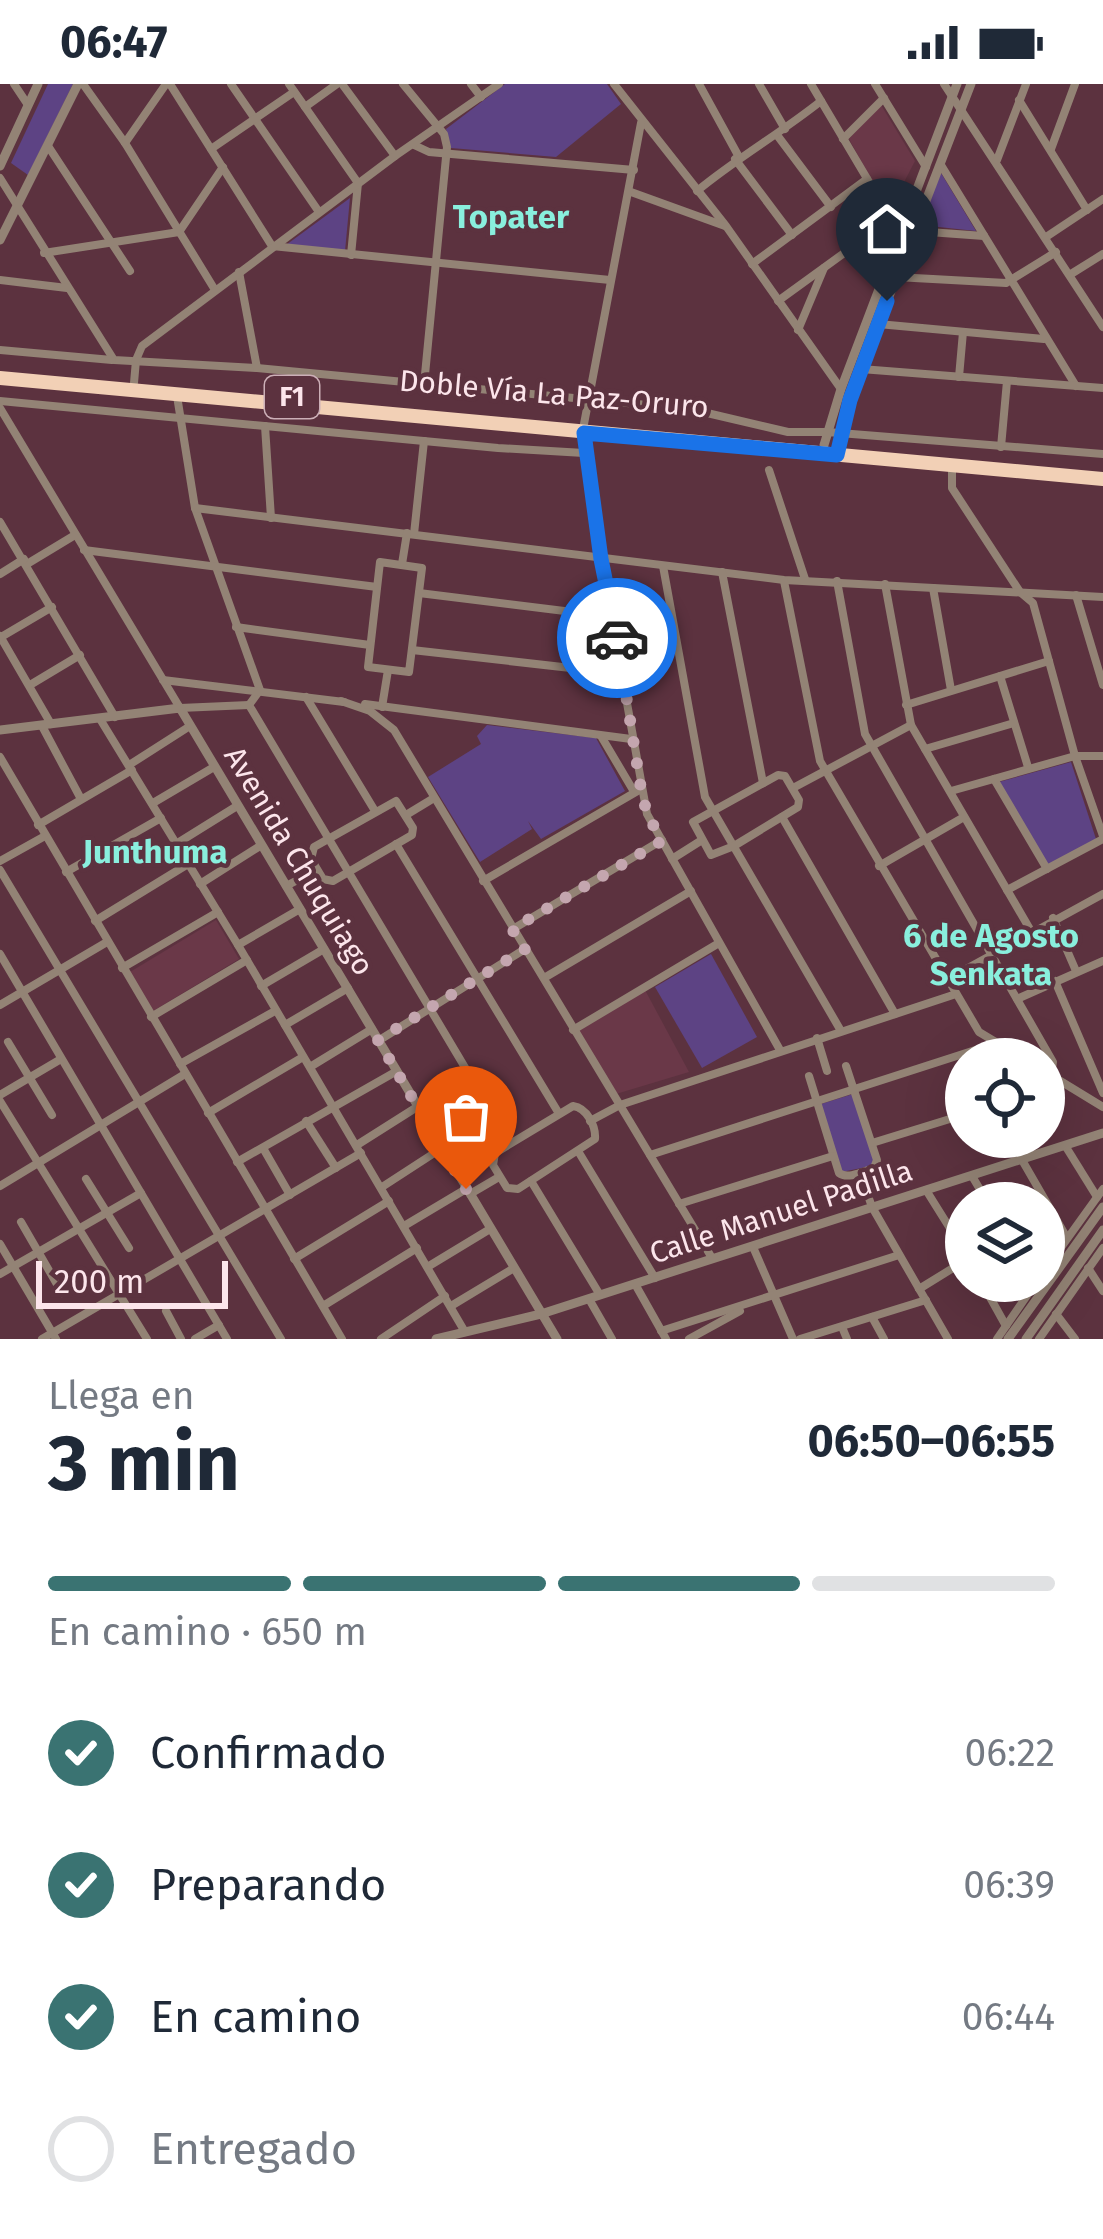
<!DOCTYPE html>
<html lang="es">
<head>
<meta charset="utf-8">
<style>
  body { margin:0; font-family:"Fira Sans",sans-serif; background:#f6f6f7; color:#1f2937; height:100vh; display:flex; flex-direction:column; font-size:45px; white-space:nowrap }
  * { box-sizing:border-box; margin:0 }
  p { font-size:39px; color:#747a83 }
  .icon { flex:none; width:66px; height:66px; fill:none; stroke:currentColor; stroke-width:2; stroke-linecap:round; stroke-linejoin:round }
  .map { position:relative; height:1255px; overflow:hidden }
  .panel { display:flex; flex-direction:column; background:#fff; flex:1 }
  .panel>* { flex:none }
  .controls { position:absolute; left:945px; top:954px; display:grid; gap:24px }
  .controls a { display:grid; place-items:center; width:120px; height:120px; border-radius:50%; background:#fff; box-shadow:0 12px 48px #0002; font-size:60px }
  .scale { position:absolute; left:36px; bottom:30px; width:192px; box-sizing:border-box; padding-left:12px; border:6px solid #fce5eb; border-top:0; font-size:33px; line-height:42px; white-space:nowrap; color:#fce5eb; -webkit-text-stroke:9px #5c323f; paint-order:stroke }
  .pin { position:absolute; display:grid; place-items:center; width:102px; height:102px; color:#fff; margin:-123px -51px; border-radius:50% 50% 50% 0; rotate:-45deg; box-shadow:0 0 12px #0007 }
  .pin .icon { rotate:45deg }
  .courier { position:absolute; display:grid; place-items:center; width:120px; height:120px; margin:-60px; border:9px solid #1a73e8; border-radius:50%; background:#fff; color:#222; box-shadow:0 3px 15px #0007 }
  .head em { font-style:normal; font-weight:700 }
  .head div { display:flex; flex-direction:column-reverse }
  .head { display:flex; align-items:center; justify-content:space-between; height:204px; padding:0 48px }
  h1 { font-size:78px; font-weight:700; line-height:90px }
  .bar { display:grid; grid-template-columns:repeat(4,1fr); gap:18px 12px; align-content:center; height:144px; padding:0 48px }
  .bar i { height:15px; border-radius:9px; background:#e0e1e3 }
  .bar .selected { background:#3a7372 }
  .bar p { grid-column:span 4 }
  ol { padding:0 48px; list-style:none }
  li { display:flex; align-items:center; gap:36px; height:132px }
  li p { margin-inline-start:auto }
  li .icon { padding:12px; border-radius:50%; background:#3a7372; color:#fff; stroke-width:4 }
  li:last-child { color:#747a83 }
  li i { width:66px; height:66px; border:6px solid #e0e1e3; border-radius:50% }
  .status { display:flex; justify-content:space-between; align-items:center; height:84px; padding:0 60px; background:#fff; direction:ltr }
  .status svg { height:33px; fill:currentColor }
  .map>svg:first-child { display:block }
</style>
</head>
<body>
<div class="status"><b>06:47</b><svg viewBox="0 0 49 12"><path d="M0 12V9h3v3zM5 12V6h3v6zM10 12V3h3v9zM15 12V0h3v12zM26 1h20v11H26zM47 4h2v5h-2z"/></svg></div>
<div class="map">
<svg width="1103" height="1255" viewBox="0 0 1103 1255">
  <rect width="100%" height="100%" fill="#5c323f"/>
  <g fill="#6a3848">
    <polygon points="881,21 915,77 889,127 849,55"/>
    <polygon points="216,836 239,875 153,927 130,888"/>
    <polygon points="645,906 689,988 616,1010 579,947"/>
  </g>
  <g fill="#5d4384">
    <polygon points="48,0 73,0 28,91 11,79"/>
    <polygon points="505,0 607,0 621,20 556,73 451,64 446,45"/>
    <polygon points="941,89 976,147 920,141"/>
    <polygon points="350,114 345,167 286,161"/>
    <polygon points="487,641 596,654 625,707 541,755 528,737 532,745 480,778 428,693 481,660 477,652"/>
    <polygon points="1071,678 1096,755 1048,781 999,698"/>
    <polygon points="711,870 757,953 702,984 655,903"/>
    <polygon points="853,1010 874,1075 871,1082 842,1088 821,1020"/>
  </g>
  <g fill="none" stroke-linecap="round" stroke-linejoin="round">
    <g stroke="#938375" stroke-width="8">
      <polyline points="14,0 28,21"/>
      <polyline points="83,0 125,59 215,206"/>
      <polyline points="170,0 272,162 610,196"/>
      <polyline points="231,0 319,128"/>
      <polyline points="289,0 358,99 351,171"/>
      <polyline points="342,0 395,72"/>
      <polyline points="403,0 444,50 447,63 424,301"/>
      <polyline points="471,0 481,13"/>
      <polyline points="614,0 726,142 841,305"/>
      <polyline points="699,0 739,73"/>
      <polyline points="759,0 785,45"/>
      <polyline points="811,0 891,135 915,147 984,152"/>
      <polyline points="875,0 926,83"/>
      <polyline points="944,0 1103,243"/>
      <polyline points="1019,16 1087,126"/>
      <polyline points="305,23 337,0"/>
      <polyline points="777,51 831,123"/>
      <polyline points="843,55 884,14"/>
      <polyline points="125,59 166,0"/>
      <polyline points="414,61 429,68 634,86"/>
      <polyline points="48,62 130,187"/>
      <polyline points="211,65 294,8"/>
      <polyline points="1051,65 1075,0"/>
      <polyline points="735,75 792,151"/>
      <polyline points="997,76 1026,0"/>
      <polyline points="941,81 1076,302"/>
      <polyline points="0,94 114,276 257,284 690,325 788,348 827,348 1103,370"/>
      <path d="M697,107C737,74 781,49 821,17"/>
      <polyline points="631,108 725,142"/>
      <polyline points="1046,153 1103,115"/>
      <polyline points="44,169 179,148 223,83"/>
      <polyline points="752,180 867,95"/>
      <polyline points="239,188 257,284"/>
      <polyline points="1071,190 1103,170"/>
      <polyline points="896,193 1006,199 1056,168"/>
      <polyline points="0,196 67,204"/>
      <polyline points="778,217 891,135"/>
      <polyline points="878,240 1044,255"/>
      <polyline points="798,246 824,184"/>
      <polyline points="0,266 112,276"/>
      <polyline points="861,285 1103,304"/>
      <polyline points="959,293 963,248"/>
      <polyline points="134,299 136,276 142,262 395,72 499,0"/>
      <polyline points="177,312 195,424 260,606 249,621 510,1059"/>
      <polyline points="0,317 498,364 584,369"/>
      <polyline points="0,324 180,624 249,621"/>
      <polyline points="584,340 641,39"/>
      <polyline points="265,342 271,434"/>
      <polyline points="584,349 601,475 647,730 780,966"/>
      <polyline points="1001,363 1007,297"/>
      <polyline points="952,383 952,404 1020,508 1033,519 1075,672 1103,752"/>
      <polyline points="769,386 805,495"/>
      <polyline points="195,424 784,496 1103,513"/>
      <polyline points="0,438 115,633"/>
      <polyline points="414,450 424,357"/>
      <polyline points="84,466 377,503"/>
      <polygon points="380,478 422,484 409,588 368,583"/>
      <polyline points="27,480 75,451"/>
      <polyline points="402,480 407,449"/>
      <polyline points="663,482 705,713 841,947"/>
      <polyline points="722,488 763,699"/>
      <polyline points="0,490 24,475"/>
      <polyline points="784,497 820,677 979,948 1024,975"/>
      <polyline points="837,497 865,650 1053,978 1051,992"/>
      <polyline points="885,500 911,641 1031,847"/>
      <polyline points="933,504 951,606"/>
      <polyline points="419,509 613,533"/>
      <polyline points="1076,511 1103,601"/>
      <polyline points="236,543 370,561"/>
      <polyline points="0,552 51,640"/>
      <polyline points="1,553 52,523"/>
      <polyline points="412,566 624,590"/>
      <polyline points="1000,592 1028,683"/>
      <polyline points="163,596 344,618"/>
      <polyline points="30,601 80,571"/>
      <polyline points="306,613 375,727"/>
      <polyline points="341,617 370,627 394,646 712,1174"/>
      <polyline points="365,620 631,655"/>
      <polyline points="906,621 1049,577"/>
      <polyline points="382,623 388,586"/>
      <polyline points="100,635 238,861 465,1248"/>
      <polyline points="42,642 81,715"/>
      <polyline points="601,652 633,706"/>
      <polyline points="925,665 1014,639"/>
      <polyline points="0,673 342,1255"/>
      <polyline points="129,681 190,642"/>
      <polygon points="778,691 785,692 799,716 798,723 734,762 711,771 693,738"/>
      <polyline points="994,695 1047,785"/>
      <polyline points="793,704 911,641"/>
      <polyline points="951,707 1075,672 1103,672"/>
      <polygon points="396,717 413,744 412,751 333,797 323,795 311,775 314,763"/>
      <polyline points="153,719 214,683"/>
      <polyline points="406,731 434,714"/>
      <polyline points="782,733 895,930"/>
      <polyline points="38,741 132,686"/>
      <polyline points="176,760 237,722"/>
      <polyline points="396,760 558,1028"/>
      <polyline points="672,775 702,756"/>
      <polyline points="0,777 45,752"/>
      <polyline points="879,782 964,733"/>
      <polyline points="0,786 281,1255"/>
      <polyline points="66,788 161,734"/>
      <polyline points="483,797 641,705"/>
      <polyline points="200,800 260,762"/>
      <polyline points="286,802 317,786"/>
      <polyline points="1007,806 1103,755"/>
      <polyline points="1053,834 1076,887"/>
      <polyline points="95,837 188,780"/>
      <polyline points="513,845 662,756"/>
      <polyline points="238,861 300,825"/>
      <polyline points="0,870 227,1255"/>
      <polyline points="122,884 218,828"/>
      <polyline points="544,894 691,807"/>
      <polyline points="948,895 1103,810"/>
      <polyline points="1055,897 1103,1009"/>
      <polyline points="261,902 324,865"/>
      <polyline points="1017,915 1103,877"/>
      <polyline points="0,921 107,858"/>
      <polyline points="151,933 247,876"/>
      <polyline points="285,941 348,904"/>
      <polyline points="573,946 719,859"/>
      <polyline points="817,954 827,987"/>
      <polyline points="378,957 525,865"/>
      <polyline points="8,958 52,1031"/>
      <polyline points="180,980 275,927"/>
      <polyline points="310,983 372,945"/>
      <polyline points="1044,987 1103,1023"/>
      <path d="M809,992L839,1089C848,1096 864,1087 874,1084L877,1076L846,982"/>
      <polyline points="1044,1005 1063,999"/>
      <polyline points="0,1011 61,975"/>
      <polyline points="0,1017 147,1255"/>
      <path d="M573,1022C587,1024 596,1042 595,1055L518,1105L507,1104L493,1081L495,1069Z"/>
      <polyline points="208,1029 303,973"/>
      <polyline points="306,1037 336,1084"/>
      <polyline points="590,1037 620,1021 956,910"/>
      <polyline points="872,1059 966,1030"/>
      <polyline points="357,1061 417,1023"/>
      <polyline points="1066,1063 1097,1113"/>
      <polyline points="263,1064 290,1111"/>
      <polyline points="578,1067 655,1194"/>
      <polyline points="650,1071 997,959"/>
      <polyline points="1022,1076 1067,1154"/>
      <polyline points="237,1078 397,987"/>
      <polyline points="860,1089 872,1123 948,1255"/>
      <polyline points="972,1092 988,1119"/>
      <polyline points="86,1095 129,1164"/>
      <polyline points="531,1097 600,1211"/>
      <polyline points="0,1102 185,990"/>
      <polyline points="382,1103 442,1064"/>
      <polyline points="926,1106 966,1170"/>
      <polyline points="470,1110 499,1093"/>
      <polyline points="679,1120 833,1072"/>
      <polyline points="21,1138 62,1209"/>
      <polyline points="404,1142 466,1105"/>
      <polyline points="0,1160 56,1255"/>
      <polyline points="753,1163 793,1255"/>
      <polyline points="294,1175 389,1117"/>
      <polyline points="429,1182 490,1145"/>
      <polyline points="1088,1184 1103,1207"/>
      <polyline points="1044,1187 1103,1105"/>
      <polyline points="0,1190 141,1109"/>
      <polyline points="981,1197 1006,1242"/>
      <polyline points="635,1200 666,1255"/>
      <polyline points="919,1205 966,1176"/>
      <polyline points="589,1215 612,1255"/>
      <polyline points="323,1222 417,1164"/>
      <polyline points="451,1222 514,1184"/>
      <polyline points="166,1227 181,1255"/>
      <polyline points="1056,1230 1075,1255"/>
      <polyline points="872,1233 884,1255"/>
      <polyline points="842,1243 847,1255"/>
      <polyline points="661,1247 899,1171"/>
      <polyline points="42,1255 361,1069"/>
      <polyline points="195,1255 219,1241"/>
      <polyline points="381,1255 445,1212"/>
      <polyline points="689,1255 740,1227"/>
      <polyline points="800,1255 926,1216"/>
      <polyline points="997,1255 1037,1197"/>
      <polyline points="1039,1255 1103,1164"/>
    </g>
    <g stroke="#938375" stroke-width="9">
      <polyline points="0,82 38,0"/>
      <polyline points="0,156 78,0"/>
      <polyline points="824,361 841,305 957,0"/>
      <polyline points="837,371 861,285 971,0"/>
      <polyline points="0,646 180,624 557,1255"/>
      <polyline points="436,1255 541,1230 1103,1049"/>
      <polyline points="1008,1255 1103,1123"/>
      <polyline points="1026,1255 1103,1146"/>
    </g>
    <polyline stroke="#f2d0b6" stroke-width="14" points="0,294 1103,395"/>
  </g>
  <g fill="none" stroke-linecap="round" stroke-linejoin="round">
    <polyline stroke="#c4a6af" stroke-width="12" stroke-dasharray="0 21.6" points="466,1105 378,956 525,865 512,845 662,757 647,730 641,705 617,554"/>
    <polyline stroke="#1a73e8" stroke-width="15" points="617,554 601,475 584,349 837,371 850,316 887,217"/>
  </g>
  <g text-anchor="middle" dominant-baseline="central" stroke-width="9" stroke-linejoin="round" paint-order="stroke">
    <rect fill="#5c323f" stroke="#ccafb7" stroke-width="3" x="265" y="292" width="54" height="42" rx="9"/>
    <g font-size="27" font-weight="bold" fill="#fce5eb">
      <text x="292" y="313">F1</text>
    </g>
    <g font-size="30" fill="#fce5eb" stroke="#5c323f">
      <text transform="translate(554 310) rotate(5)">Doble Vía La Paz-Oruro</text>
      <text transform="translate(299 777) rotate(59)">Avenida Chuquiago</text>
      <text transform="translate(781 1128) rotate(-18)">Calle Manuel Padilla</text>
    </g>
    <g font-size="33" font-weight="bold" fill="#89efdd" stroke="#5c323f">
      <text x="511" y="133">Topater</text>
      <text x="155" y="768">Junthuma</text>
      <text x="991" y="852">6 de Agosto<tspan x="991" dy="38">Senkata</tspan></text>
    </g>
  </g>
</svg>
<div class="controls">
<a><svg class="icon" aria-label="locate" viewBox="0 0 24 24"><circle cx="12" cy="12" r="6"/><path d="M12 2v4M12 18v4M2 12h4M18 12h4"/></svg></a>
<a><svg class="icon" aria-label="layers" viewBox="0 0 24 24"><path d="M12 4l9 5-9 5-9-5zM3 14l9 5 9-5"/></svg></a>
</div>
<div class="scale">200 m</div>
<div class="pin" style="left:466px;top:1105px;background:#ea580c"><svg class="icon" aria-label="bag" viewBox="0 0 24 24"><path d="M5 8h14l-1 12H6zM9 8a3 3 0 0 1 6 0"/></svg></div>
<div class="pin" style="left:887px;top:217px;background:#1f2937"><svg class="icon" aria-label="home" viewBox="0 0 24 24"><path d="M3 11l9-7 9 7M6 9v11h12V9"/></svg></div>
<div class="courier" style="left:617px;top:554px"><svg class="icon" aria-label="car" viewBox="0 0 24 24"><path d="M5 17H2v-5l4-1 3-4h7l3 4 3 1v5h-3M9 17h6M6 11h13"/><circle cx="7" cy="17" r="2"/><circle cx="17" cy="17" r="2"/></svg></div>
</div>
<section class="panel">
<div class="head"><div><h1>3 min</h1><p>Llega en</p></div><em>06:50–06:55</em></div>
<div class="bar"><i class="selected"></i><i class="selected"></i><i class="selected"></i><i></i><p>En camino · 650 m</p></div>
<ol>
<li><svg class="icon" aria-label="check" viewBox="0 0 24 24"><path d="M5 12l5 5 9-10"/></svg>Confirmado<p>06:22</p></li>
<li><svg class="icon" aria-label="check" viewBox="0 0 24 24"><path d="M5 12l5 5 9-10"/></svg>Preparando<p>06:39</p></li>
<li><svg class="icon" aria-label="check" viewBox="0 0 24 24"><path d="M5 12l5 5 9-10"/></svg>En camino<p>06:44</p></li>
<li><i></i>Entregado</li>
</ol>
</section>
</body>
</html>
